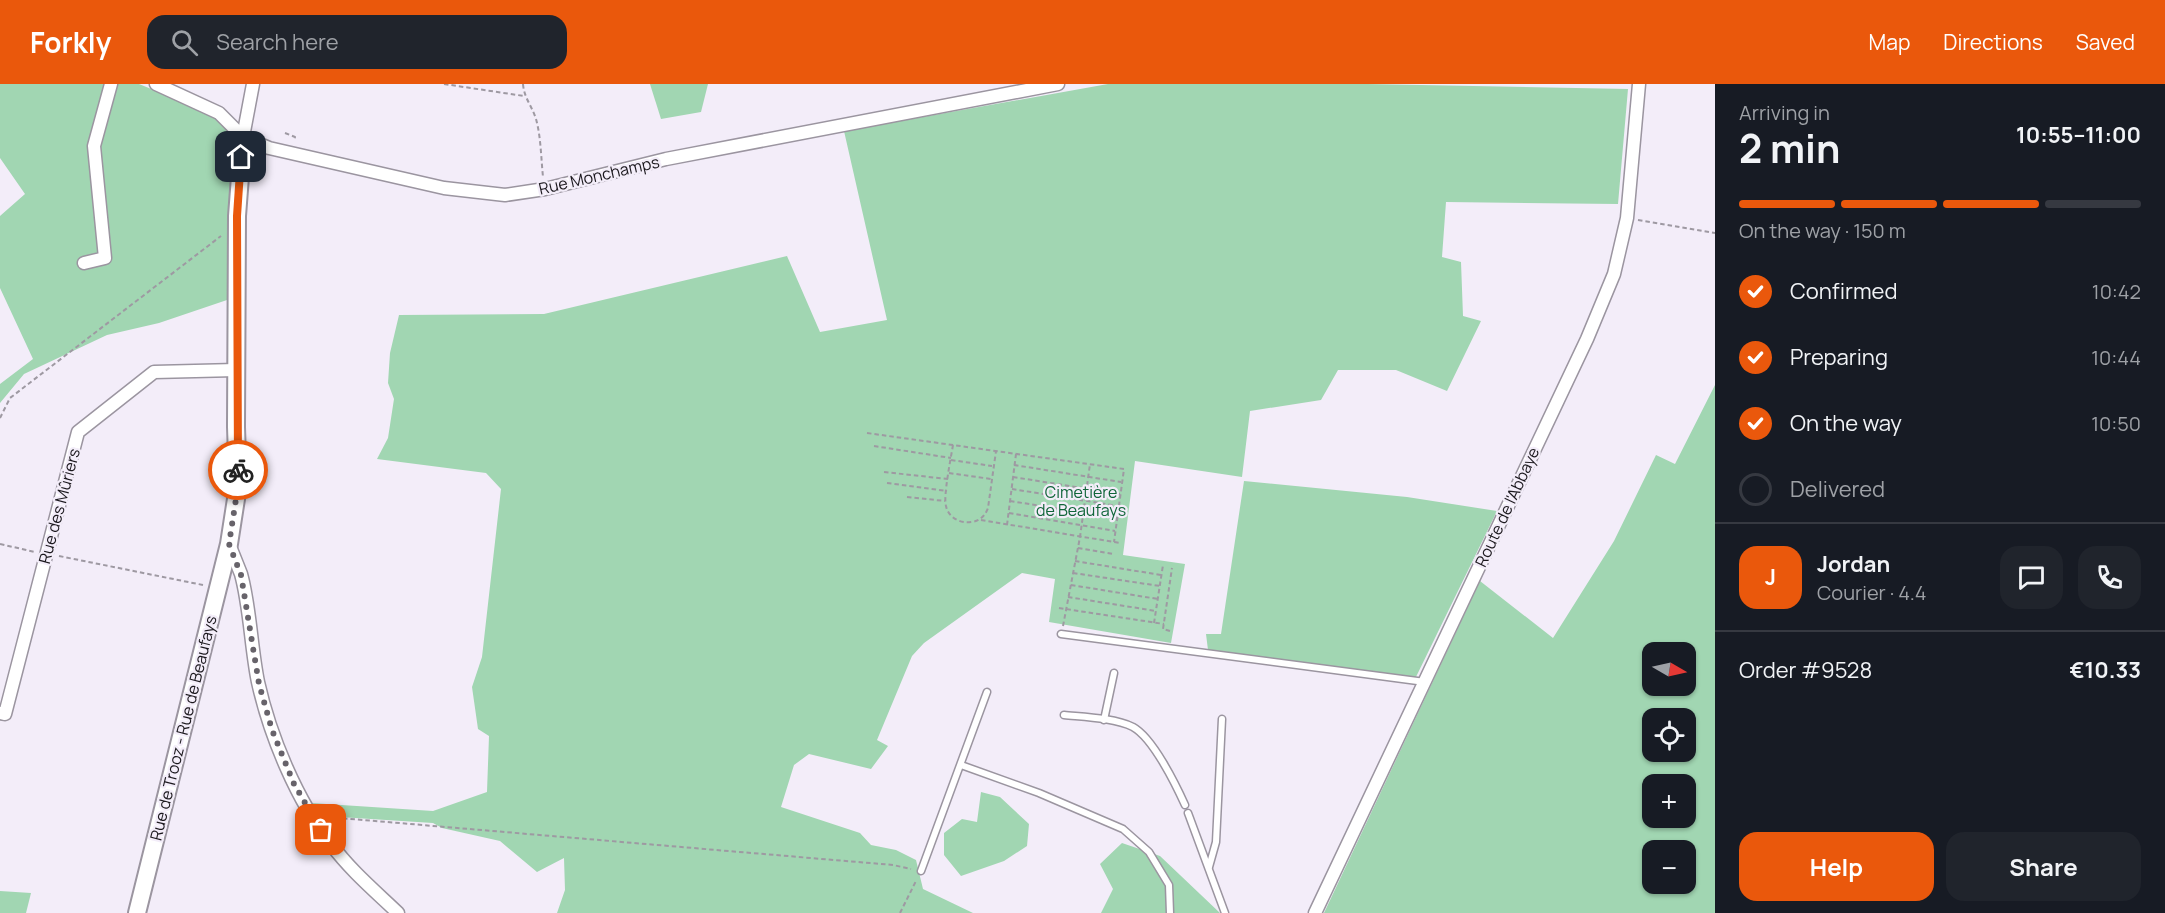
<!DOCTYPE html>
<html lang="en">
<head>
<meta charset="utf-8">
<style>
  body { margin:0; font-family:Manrope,sans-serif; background:#20242c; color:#f1f3f6; height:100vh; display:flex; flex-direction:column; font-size:22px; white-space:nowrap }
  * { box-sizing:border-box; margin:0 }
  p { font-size:20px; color:#9ea1a6 }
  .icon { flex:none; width:33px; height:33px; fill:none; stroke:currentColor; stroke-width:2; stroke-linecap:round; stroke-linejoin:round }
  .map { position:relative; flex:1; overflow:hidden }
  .sheet { display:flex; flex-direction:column; background:#171b24; width:450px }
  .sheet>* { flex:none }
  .needle { width:39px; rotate:99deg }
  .fabs { position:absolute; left:1642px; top:558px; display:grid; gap:12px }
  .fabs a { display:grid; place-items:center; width:54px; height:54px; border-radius:12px; background:#171b24; box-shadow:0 2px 4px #0004; font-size:30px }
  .pin { position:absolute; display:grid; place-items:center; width:51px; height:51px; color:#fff; margin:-26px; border-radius:12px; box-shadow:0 3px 9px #0006 }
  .courier { position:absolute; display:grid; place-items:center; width:60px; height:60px; margin:-30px; border:4px solid #ea580c; border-radius:50%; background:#fff; color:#222; box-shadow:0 2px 8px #0007 }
  .head em { font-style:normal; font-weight:700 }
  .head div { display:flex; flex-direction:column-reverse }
  .head { display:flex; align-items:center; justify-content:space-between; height:102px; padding:0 24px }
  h1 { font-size:39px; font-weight:700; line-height:45px }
  .bar { display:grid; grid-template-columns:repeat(4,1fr); gap:9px 6px; align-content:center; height:72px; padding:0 24px }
  .bar i { height:8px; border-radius:4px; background:#363941 }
  .bar .selected { background:#ea580c }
  .bar p { grid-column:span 4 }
  .line { display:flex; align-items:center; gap:15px; padding:0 24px; border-top:2px solid #363941 }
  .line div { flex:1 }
  .round { display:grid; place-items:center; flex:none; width:63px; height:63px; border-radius:18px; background:#20242c }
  ol { padding:0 24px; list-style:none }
  li { display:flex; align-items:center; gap:18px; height:66px }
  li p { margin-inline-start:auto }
  li .icon { padding:6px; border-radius:50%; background:#ea580c; color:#fff; stroke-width:4 }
  li:last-child { color:#9ea1a6 }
  li i { width:33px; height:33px; border:3px solid #363941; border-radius:50% }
  .cta { display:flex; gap:12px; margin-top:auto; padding:12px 24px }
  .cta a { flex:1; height:69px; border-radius:18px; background:#ea580c; color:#fff; font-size:24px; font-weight:700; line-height:69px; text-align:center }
  .cta a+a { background:#20242c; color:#f1f3f6 }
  header { display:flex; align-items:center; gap:36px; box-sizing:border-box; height:84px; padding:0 30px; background:#ea580c; color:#fff }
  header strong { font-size:28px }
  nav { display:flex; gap:33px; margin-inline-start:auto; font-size:21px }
  .search { width:420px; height:54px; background:#20242c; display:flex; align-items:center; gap:15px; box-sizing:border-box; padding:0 21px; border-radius:18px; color:#9ea1a6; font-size:22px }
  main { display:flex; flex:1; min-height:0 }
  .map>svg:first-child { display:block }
</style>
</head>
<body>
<header>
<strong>Forkly</strong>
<div class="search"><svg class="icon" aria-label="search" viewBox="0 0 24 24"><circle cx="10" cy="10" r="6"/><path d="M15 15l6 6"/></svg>Search here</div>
<nav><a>Map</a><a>Directions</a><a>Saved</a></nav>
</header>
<main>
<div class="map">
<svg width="1715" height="829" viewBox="0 0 1715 829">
  <rect width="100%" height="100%" fill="#f3edf9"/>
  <g fill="#a1d6b2" fill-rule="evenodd">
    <polygon points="0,0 139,0 188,20 237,46 229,125 227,216 159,239 107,251 24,290 0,319 0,300 33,275 0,204 0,132 25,110 0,74"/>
    <polygon points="650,0 708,0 701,28 661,35"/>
    <polygon points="1108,0 1368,0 1628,5 1618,120 1446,118 1442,173 1461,178 1463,232 1481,237 1447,307 1396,286 1338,286 1321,316 1250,327 1242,393 1135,377 1123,471 1185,480 1171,559 1049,538 1055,495 1022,489 924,559 912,572 877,656 888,662 871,685 809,670 794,681 781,723 860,749 871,761 896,766 916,776 923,805 973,829 557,829 565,806 564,774 537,788 500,757 442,744 433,739 324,732 311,719 433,727 487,708 489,652 478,645 472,603 482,573 501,405 486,389 377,375 388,354 394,315 388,299 390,269 399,231 544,230 787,172 820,248 887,236 844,47"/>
    <path d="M1715,301V829H1324L1480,497L1553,554L1614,457L1656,371L1675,380ZM1653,568H1686V602H1653ZM1653,634H1686V668H1653ZM1653,700H1686V734H1653ZM1653,766H1686V800H1653Z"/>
    <polygon points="1244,397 1407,413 1497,427 1414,597 1208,566 1206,550 1221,550"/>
    <polygon points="981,708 1000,713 1029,740 1027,762 1004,777 961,792 944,771 944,749 962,735 977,738"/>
    <polygon points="1122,759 1160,772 1220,829 1101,829 1113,805 1100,780"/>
    <polygon points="0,807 31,809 26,829 0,829"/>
  </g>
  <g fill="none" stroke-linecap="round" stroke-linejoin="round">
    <defs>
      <g id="lane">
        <polyline points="1061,550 1425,598"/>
        <path d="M1064,631C1084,633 1115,634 1133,643C1153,654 1176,701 1185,721"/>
        <polyline points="1104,636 1114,589"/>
        <polyline points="961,681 1039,709 1123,745 1149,768 1169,801 1170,829"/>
        <polyline points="1188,729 1225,829"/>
        <polyline points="1209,783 1216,758 1222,635"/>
        <polyline points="921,787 987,608"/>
      </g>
      <g id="street">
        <polyline points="156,0 219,29 243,53 269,64 444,104 505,111 545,105 666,75 1058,0"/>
        <polyline points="243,53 253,0"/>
        <polyline points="84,179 105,174 94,62 111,0"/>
        <path d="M229,460C233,470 237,480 241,490C250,522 251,564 258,598C270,652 297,717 331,760C350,786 375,807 398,829"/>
        <polyline points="0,629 5,630 78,348 154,288 236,286"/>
        <polyline points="1315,829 1587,255 1614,190 1627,134 1639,0"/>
      </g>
      <polyline id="secondary" points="137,829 229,460 238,402 236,343 237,132 243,53"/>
    </defs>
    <use href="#lane" stroke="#9b95a0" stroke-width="9"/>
    <use href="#street" stroke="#9b95a0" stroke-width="15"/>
    <use href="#secondary" stroke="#9b95a0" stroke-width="20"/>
    <g stroke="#9e99a2" stroke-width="2" stroke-dasharray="4.5 3" stroke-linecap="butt">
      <polyline points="444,0 524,12"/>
      <path d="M523,0C524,14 532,22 536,35C541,53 541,74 543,93"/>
      <polyline points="285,49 295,53 294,57"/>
      <polyline points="1638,136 1715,149"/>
      <polyline points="0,334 10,314 221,152"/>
      <polyline points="867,349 1124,385 1114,458"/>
      <path d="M953,361C951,373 943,413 946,422C948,433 960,440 971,438C980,437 985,432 988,424L996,367"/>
      <polyline points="874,362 951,374"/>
      <polyline points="951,376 992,382"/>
      <polyline points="1014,381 1121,398"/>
      <polyline points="884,388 948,395"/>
      <polyline points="949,389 991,395"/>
      <polyline points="1013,393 1120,410"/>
      <polyline points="887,399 947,407"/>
      <polyline points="1012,405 1118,422"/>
      <polyline points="907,413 945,417"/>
      <polyline points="1010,417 1117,434"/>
      <polyline points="1009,429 1115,447"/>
      <polyline points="981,436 1120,459"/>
      <polyline points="1007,441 1016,370"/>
      <polyline points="0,460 35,468"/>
      <polyline points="1078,464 1113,470"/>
      <polyline points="59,472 203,501"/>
      <polyline points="1075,477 1161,491"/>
      <polyline points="1073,489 1160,502"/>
      <polyline points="1071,501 1158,515"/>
      <polyline points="1068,513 1156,527"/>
      <polyline points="1059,524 1164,540"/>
      <polyline points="1154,539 1163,481"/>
      <polyline points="1063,542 1080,453 1090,380"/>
      <polyline points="1170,547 1163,545 1172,484"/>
      <polyline points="328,733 893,781 911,785"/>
      <polyline points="900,829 916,797"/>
    </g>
    <use href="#lane" stroke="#fff" stroke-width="6"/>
    <use href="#street" stroke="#fff" stroke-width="12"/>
    <use href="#secondary" stroke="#fff" stroke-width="16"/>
  </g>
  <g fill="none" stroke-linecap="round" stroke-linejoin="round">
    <polyline stroke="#67636a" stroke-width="6" stroke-dasharray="0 10.8" points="238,386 238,402 229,460 241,491 259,600 272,646 294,700 321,746"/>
    <polyline stroke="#ea580c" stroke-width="8" points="238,386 237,132 241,73"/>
  </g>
  <g text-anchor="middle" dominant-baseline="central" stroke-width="4.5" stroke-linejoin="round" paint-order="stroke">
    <g font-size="16" fill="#1b181d" stroke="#f3edf9">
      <text transform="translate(599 91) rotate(-13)">Rue Monchamps</text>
      <text transform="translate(59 422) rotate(-75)">Rue des Mûriers</text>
      <text transform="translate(1507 423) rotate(-65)">Route de l'Abbaye</text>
      <text transform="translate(183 644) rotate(-76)">Rue de Trooz - Rue de Beaufays</text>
    </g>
    <g font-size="16" fill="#11663a" stroke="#f3edf9">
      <text x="1081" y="408">Cimetière<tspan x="1081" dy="18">de Beaufays</tspan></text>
    </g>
  </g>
</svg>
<div class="fabs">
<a><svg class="needle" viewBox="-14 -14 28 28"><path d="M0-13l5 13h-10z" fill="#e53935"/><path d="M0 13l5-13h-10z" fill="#9ea1a6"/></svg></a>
<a><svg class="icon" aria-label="locate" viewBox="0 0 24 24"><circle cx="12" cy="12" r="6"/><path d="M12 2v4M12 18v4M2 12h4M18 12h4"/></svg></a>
<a>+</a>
<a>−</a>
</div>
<div class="pin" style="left:321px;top:746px;background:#ea580c"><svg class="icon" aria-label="bag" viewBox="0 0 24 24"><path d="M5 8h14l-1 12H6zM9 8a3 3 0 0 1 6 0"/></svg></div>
<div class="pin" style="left:241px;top:73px;background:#1f2937"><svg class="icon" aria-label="home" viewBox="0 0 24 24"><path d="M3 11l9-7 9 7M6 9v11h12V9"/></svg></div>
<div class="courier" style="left:238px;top:386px"><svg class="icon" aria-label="bike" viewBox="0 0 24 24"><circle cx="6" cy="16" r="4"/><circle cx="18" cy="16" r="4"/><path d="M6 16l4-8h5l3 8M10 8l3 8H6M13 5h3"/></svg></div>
</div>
<section class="sheet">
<div class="head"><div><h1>2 min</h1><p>Arriving in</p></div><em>10:55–11:00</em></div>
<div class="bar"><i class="selected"></i><i class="selected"></i><i class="selected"></i><i></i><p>On the way · 150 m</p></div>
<ol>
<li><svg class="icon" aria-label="check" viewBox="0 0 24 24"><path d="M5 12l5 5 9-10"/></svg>Confirmed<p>10:42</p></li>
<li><svg class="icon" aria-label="check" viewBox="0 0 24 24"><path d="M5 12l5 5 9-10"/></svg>Preparing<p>10:44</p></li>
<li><svg class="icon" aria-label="check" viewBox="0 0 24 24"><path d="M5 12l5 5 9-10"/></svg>On the way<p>10:50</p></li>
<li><i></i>Delivered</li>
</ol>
<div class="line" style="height:108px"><b class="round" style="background:#ea580c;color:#fff">J</b><div><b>Jordan</b><p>Courier · 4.4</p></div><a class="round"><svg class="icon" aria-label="chat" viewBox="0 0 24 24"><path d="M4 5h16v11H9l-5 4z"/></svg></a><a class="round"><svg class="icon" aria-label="phone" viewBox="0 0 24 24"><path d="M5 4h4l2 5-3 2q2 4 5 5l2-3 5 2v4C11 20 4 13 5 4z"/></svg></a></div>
<div class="line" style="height:78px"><div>Order #9528</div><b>€10.33</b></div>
<div class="cta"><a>Help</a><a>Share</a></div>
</section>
</main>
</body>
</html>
